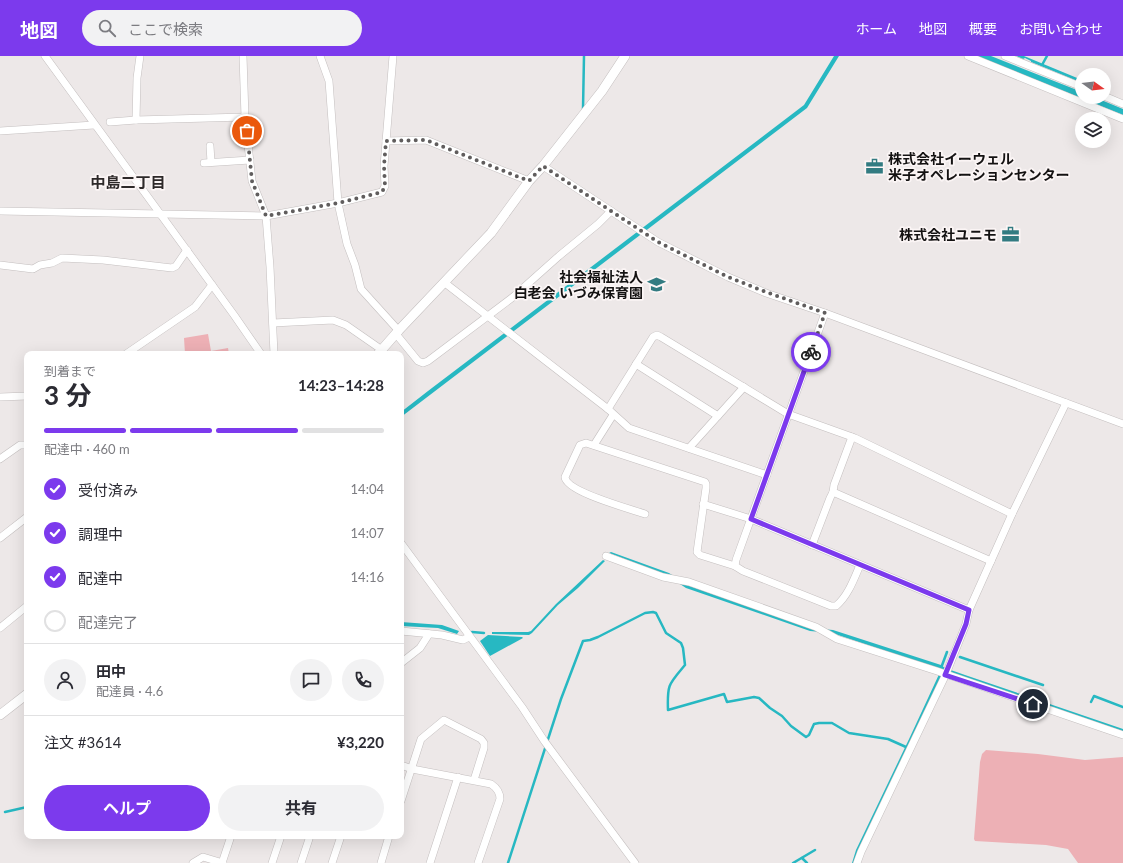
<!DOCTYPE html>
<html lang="ja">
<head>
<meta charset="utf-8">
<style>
  body { margin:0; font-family:Lato,"Noto Sans JP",sans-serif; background:#f2f2f3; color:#2b2b33; height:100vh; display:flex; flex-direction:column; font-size:15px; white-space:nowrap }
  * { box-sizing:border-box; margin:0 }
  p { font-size:13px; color:#7c7c81 }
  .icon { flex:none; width:22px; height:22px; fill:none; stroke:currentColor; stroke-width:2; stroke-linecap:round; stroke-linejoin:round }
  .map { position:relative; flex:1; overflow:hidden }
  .drawer { position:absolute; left:24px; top:295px; width:380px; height:488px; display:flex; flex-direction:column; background:#fff; border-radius:8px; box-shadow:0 4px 16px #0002 }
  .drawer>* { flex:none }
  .needle { width:26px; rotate:104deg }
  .tools { position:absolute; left:1075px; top:12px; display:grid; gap:8px }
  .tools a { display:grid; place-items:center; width:36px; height:36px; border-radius:50%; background:#fff; box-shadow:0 4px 16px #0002; font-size:20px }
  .pin { position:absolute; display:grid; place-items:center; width:34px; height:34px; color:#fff; margin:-17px; border:2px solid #fff; border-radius:50%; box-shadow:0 1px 4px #0007 }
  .courier { position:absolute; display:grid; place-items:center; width:40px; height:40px; margin:-20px; border:3px solid #7c3aed; border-radius:50%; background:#fff; color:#222; box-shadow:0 1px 5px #0007 }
  .summary em { font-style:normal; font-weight:700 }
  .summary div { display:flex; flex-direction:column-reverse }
  .summary { display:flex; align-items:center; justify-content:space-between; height:68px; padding:0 20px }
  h1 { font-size:26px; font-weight:700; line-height:30px }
  .bar { display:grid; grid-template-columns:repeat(4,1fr); gap:6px 4px; align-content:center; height:48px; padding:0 20px }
  .bar i { height:5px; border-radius:3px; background:#e1e1e2 }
  .bar .active { background:#7c3aed }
  .bar p { grid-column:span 4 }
  .line { display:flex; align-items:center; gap:10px; padding:0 20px; border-top:1px solid #e1e1e2 }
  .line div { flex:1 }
  .round { display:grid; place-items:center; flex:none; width:42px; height:42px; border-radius:21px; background:#f2f2f3 }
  ol { padding:0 20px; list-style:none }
  li { display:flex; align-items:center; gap:12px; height:44px }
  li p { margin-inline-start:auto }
  li .icon { padding:4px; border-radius:50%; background:#7c3aed; color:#fff; stroke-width:4 }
  li:last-child { color:#7c7c81 }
  li i { width:22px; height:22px; border:2px solid #e1e1e2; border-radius:50% }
  .action { display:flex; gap:8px; margin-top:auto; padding:8px 20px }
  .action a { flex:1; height:46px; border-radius:24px; background:#7c3aed; color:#fff; font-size:16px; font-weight:700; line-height:46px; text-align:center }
  .action a+a { background:#f2f2f3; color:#2b2b33 }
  header { display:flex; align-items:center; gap:24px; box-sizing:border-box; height:56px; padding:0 20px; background:#7c3aed; color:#fff }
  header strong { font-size:19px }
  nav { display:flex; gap:22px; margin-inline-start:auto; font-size:14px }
  .search { width:280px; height:36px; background:#f2f2f3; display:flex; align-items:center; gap:10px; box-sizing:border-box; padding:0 14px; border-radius:22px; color:#7c7c81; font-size:15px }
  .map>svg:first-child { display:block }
</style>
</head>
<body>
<header>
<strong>地図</strong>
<div class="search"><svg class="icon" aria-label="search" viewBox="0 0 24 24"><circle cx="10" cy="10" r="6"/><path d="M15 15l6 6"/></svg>ここで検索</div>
<nav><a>ホーム</a><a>地図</a><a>概要</a><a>お問い合わせ</a></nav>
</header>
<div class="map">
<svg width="1123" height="807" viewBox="0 0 1123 807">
  <rect width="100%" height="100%" fill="#ede8e8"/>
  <g fill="#edb0b5">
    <polygon points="208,278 211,295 228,292 229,298 185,298 184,282"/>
    <polygon points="986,694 1038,698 1085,704 1123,701 1123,807 1078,807 1068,793 1046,789 975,785 974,783 980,706 982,698"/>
  </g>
  <g fill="#27b8c2">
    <polygon points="834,0 839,0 807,52 401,361 401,356 428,335 804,49"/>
    <polygon points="976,0 991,0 1082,36 1082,41 1094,41 1123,53 1123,59"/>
    <polygon points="1016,0 1024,0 1082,24 1082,27 1031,6 1031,5 1025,2 1023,3"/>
    <polygon points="611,496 669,517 687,529 811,572 833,574 941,609 945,612 965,619 1123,673 1123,676 949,618 854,807 852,807 856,794 910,681 941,614 832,577 810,575 686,532 668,520 609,497"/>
    <polygon points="603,504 605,505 578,532 558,549 532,577 529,579 492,578 492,576 528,576 531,575 556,548"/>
    <polygon points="401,566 442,569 459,575 457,578 438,572 401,570"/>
    <polygon points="488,579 522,581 523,582 490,600 480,585"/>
  </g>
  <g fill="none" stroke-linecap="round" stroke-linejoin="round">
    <g stroke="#27b8c2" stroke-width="2.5">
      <polyline points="1042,9 1047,0"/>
      <polyline points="583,53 584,0"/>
      <polyline points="472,576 484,577"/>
      <polyline points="960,601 1043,629"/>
      <polyline points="941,612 947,596"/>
      <polyline points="1091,646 1094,640 1123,651"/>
      <polyline points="5,756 27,751"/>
      <polyline points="802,802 807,807"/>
      <path d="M508,807L561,643L583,585L590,584L598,581L645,557L653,556L656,557L666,577L681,587L683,592L685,609C669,628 667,628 668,654L724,638L727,646L754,641L759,642L770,652L782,660L791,670L806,681L809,679L814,668L819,667H832L849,677L888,683L906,691"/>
      <polyline points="793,807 815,794"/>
    </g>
    <defs>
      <g id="minor">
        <polyline points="45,0 234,259 261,298"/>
        <polyline points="243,0 245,61 252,125 266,160 270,211 274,298"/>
        <polyline points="320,0 329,25 338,147 347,188 355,209 361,233 399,275"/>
        <polyline points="968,0 1123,63"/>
        <polyline points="1005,0 1082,31"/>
        <polyline points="1104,40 1123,48"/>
        <polyline points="136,64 137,22 140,0"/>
        <polyline points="110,66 136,64 245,61"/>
        <polyline points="0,75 94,69"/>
        <polyline points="386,85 426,84 529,125"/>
        <polyline points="210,90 211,106"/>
        <polyline points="204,107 250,104"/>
        <polyline points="543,110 658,186 728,221 766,237 825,257 1123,368"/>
        <polyline points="0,155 266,160 338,147 382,136 385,130 384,110 393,0"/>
        <polyline points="0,209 33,213 40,209 52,207 62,202 103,204 172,212 176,210 187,194"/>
        <polyline points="445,227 608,353 629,372 767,419"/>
        <path d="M825,257L736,504L735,510L743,515L831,550H836C848,540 854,523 860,509"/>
        <polyline points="273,267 333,264 346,269 382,294"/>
        <polyline points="396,278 418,305 423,307 428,305 513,241 559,200 598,168 611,155"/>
        <polyline points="126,298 195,251 212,229"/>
        <polyline points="636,308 718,360"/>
        <polyline points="0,341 27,340"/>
        <polyline points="608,353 653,281 657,279 661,281 788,358 855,382 1012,458"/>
        <polyline points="852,381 834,429 833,436 991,505"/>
        <polyline points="594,389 613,359"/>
        <polyline points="689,392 744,331"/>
        <polyline points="0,403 20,389 27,389"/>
        <polyline points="703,448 751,463 969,554"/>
        <path d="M645,458C631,453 566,436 565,421L580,389L586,387L705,426L706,428V432L697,496L700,499L735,510"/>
        <polyline points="0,482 27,461"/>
        <polyline points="401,487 522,651 545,686 635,807"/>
        <polyline points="812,489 830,442 833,436"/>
        <polyline points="606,500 663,521 689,526 816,571 837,583 937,615 1123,679"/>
        <polyline points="0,572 27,550"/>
        <polyline points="401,575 442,579 463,584 469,581"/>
        <polyline points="401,607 420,592 429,578"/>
        <path d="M401,709L412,713L491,728C497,732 500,736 500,743L478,807"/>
        <polyline points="401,745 421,683 444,664 481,683 484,687 484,692 474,724"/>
        <polyline points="193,807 203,801 223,807"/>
        <polyline points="222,807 231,780"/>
        <polyline points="272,807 281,780"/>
        <polyline points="301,807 310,780"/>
        <polyline points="332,807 341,780"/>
        <polyline points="381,807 389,780"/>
        <polyline points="430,807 458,721"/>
        <polyline points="857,807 861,796 946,618 966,568 969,554 1012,458 1066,347"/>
      </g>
      <g id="tertiary">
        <polyline points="378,298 399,274 491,177 529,125 543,110 602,35 625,0"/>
        <polyline points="0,659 27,638"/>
      </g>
    </defs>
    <use href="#minor" stroke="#c4bfbf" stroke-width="8"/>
    <use href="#tertiary" stroke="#c4bfbf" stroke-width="10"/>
    <use href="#minor" stroke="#fff" stroke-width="7"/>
    <use href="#tertiary" stroke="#fff" stroke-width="9"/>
  </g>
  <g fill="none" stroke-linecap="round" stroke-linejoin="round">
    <polyline stroke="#605d5d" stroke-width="4" stroke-dasharray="0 7.2" points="247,75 252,125 266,160 338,147 382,136 385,130 384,110 386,85 426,84 529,125 543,110 658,186 728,221 766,236 825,257 811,296"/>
    <polyline stroke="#7c3aed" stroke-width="5" points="811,296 751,463 969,554 966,568 945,619 1033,648"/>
  </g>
  <defs>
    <symbol id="office-bare" viewBox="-9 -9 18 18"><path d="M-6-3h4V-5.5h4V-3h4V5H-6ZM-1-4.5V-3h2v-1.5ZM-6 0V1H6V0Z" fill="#327b81" stroke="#fbf5f5" stroke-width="2.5" paint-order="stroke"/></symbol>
    <symbol id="school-bare" viewBox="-9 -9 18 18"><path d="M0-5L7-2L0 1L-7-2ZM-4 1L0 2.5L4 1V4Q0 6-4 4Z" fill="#327b81" stroke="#fbf5f5" stroke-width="2.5" paint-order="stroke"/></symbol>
  </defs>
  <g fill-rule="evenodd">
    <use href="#office-bare" x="862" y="98" width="25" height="25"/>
    <use href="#office-bare" x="998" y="166" width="25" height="25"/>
    <use href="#school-bare" x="644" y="216" width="25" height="25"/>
  </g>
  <g text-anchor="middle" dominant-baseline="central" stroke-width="3.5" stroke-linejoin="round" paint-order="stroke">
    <g font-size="14" font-weight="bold" fill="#141212" stroke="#fbf5f5" text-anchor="end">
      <text x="888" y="102" text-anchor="start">株式会社イーウェル<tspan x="888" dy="16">米子オペレーションセンター</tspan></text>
      <text x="997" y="178">株式会社ユニモ</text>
      <text x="643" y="220">社会福祉法人<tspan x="643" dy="16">白老会 いづみ保育園</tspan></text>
    </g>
    <g font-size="15" font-weight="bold" fill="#2d2929" stroke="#fbf5f5">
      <text x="128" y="126">中島二丁目</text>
    </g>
  </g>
</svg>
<div class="tools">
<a><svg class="needle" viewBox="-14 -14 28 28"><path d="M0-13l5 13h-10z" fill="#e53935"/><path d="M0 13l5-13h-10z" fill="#7c7c81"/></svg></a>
<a><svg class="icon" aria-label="layers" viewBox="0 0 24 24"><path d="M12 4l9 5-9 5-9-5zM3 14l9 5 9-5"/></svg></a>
</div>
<div class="pin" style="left:247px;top:75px;background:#ea580c"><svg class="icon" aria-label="bag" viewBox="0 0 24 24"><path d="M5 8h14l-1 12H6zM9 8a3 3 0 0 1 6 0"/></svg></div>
<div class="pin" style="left:1033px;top:648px;background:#1f2937"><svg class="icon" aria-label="home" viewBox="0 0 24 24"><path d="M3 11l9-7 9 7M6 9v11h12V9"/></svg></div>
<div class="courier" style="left:811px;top:296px"><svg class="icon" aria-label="bike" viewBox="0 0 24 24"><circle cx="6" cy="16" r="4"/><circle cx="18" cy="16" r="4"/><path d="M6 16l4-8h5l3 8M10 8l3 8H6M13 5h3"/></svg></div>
<section class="drawer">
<div class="summary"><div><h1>3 分</h1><p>到着まで</p></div><em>14:23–14:28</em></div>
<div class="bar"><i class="active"></i><i class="active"></i><i class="active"></i><i></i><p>配達中 · 460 m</p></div>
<ol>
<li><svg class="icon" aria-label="check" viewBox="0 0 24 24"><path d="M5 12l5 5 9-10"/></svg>受付済み<p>14:04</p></li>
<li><svg class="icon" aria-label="check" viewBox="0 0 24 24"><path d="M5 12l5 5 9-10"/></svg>調理中<p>14:07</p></li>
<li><svg class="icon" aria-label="check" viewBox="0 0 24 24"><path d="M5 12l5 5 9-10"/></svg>配達中<p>14:16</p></li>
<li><i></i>配達完了</li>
</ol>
<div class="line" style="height:72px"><a class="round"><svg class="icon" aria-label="person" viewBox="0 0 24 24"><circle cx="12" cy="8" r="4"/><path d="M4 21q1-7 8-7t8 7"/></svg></a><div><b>田中</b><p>配達員 · 4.6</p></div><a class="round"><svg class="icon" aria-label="chat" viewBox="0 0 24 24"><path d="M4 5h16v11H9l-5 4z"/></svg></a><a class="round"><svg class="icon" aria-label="phone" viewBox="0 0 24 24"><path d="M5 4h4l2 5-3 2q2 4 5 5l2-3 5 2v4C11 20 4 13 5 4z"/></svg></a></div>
<div class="line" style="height:52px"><div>注文 #3614</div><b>¥3,220</b></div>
<div class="action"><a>ヘルプ</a><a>共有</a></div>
</section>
</div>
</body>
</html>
